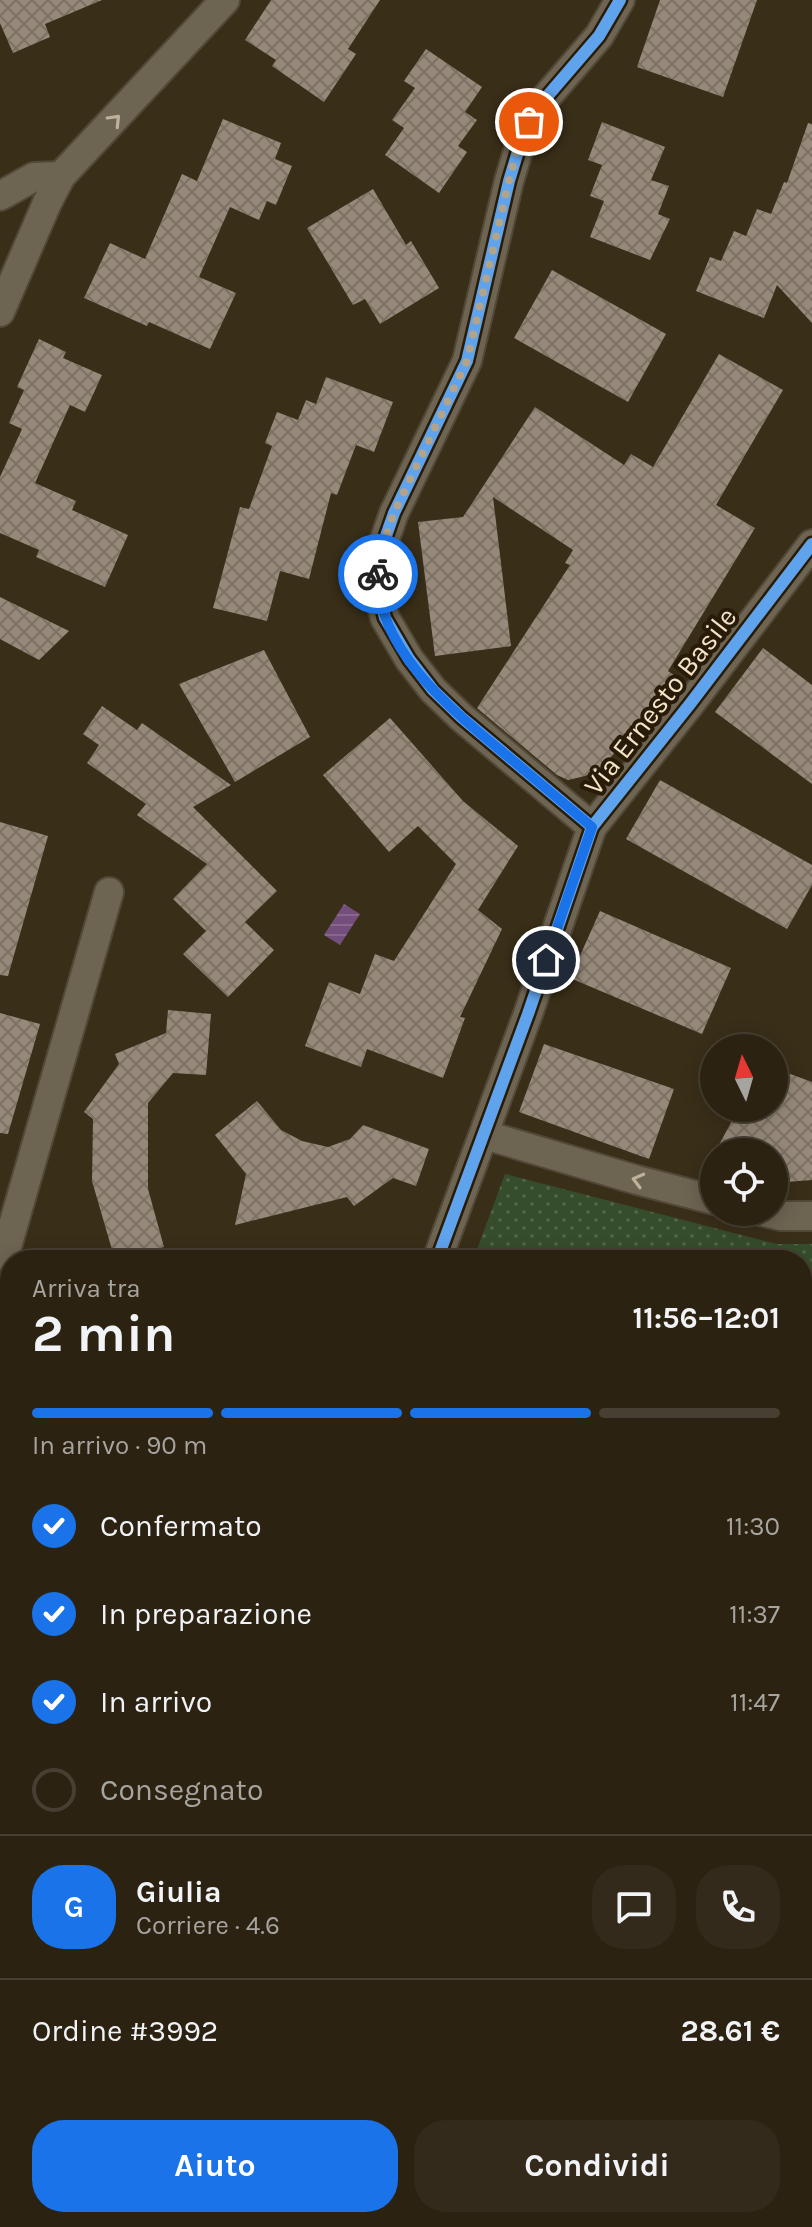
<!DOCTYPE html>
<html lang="it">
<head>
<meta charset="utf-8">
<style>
  body { margin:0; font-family:Karla,sans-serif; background:#332a1b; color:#f1f3f6; height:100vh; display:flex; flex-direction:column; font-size:30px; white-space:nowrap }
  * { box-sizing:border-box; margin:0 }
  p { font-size:26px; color:#a6a49f }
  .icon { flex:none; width:44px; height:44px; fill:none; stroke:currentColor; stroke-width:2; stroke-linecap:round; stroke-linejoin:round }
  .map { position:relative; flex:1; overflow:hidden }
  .panel { position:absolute; left:0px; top:1250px; width:812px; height:978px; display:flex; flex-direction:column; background:#2b2212; border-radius:32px 32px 0 0; box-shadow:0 4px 20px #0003,0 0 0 2px #473f32 }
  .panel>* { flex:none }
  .needle { width:52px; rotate:355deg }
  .tools { position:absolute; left:700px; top:1034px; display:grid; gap:16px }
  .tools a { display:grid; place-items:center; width:88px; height:88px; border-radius:50%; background:#2b2212; box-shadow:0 4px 20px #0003,0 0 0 2px #473f32; font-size:40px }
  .pin { position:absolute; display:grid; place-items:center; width:68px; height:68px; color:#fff; margin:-34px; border:4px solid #fff; border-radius:50%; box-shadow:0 2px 8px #0007 }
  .courier { position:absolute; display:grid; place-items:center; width:80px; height:80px; margin:-40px; border:6px solid #1a73e8; border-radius:50%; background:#fff; color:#222; box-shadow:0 2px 10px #0007 }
  .summary em { font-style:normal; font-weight:700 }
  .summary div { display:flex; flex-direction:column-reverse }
  .summary { display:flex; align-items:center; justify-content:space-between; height:136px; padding:0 32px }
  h1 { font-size:52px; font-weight:700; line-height:60px }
  .bar { display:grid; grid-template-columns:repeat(4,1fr); gap:12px 8px; align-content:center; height:96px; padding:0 32px }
  .bar i { height:10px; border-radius:6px; background:#473f32 }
  .bar .on { background:#1a73e8 }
  .bar p { grid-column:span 4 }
  .line { display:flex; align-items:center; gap:20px; padding:0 32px; border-top:2px solid #473f32 }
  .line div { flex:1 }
  .round { display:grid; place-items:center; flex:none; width:84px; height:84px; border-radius:32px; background:#332a1b }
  ol { padding:0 32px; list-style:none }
  li { display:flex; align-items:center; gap:24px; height:88px }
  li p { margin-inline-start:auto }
  li .icon { padding:8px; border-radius:50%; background:#1a73e8; color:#fff; stroke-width:4 }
  li:last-child { color:#a6a49f }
  li i { width:44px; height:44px; border:4px solid #473f32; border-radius:50% }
  .button { display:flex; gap:16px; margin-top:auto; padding:16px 32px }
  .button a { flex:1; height:92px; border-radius:32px; background:#1a73e8; color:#fff; font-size:32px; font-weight:700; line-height:92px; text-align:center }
  .button a+a { background:#332a1b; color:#f1f3f6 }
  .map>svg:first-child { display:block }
</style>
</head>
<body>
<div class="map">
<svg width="812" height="2227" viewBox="0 0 812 2227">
  <defs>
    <pattern id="park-dots" width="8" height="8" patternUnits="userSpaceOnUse" patternTransform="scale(2)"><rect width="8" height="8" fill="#364d2b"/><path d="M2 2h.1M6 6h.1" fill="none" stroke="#546648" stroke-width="1.8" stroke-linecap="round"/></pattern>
    <pattern id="water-rules" width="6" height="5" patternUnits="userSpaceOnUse" patternTransform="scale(2)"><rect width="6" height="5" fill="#744e7c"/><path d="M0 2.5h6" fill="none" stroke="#88678d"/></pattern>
    <pattern id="building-cross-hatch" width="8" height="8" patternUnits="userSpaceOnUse" patternTransform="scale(2)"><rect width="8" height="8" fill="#968979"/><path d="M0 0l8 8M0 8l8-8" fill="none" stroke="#7b7164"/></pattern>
  </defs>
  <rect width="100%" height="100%" fill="#392e18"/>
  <polygon fill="#364d2b" points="802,2204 812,2209 812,2227 569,2227 613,2218 802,2218"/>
  <g fill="url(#park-dots)">
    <polygon points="505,1174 777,1244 812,1244 812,1602 802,1608 802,1260 473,1260"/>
    <polygon points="0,1346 10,1349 10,1584 0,1580"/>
  </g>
  <polygon fill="url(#water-rules)" points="344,904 360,914 340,945 324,935"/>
  <g fill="url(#building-cross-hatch)">
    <polygon points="0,0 102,0 45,24 50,37 13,53 0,23"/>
    <polygon points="271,0 380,0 348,49 356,54 324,102 272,66 276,60 245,40"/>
    <polygon points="660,0 757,0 723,97 637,67"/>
    <polygon points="426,49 482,87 465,112 477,120 458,146 467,152 439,193 385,155 404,128 392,120 415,88 404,81"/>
    <polygon points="223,119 281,143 275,159 292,166 276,205 267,201 259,220 230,207 199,277 236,293 210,349 149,322 147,326 84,298 110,243 145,259 182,174 197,181"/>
    <polygon points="602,122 665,147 651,180 669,186 658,214 670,219 650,260 590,237 604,201 590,196 602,165 588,160"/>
    <polygon points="808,123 812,124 812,323 777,285 764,318 696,291 710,257 721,261 734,231 746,236 757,209 771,214 784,182 787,183"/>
    <polygon points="373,189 406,245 411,241 439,288 380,324 365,299 353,305 307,228"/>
    <polygon points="552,270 666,334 628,402 514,338"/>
    <polygon points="39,339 66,352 63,358 102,375 85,412 70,405 35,483 76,501 72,510 128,535 105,587 36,557 39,550 0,533 0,477 22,429 9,423 24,390 17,387"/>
    <polygon points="719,354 783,390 716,505 755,528 668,671 674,675 602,769 585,776 568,780 557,775 477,708 570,565 565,563 573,550 493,497 511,646 435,656 418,522 463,517 535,407 624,465 631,454 653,467"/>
    <polygon points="326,377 393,402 374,452 356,445 337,495 331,493 309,579 280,571 267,621 213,608 240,507 249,509 272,446 265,443 277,412 298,420 306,400 316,404"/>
    <polygon points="0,597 69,631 39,660 0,639"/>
    <polygon points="763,648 812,685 812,784 715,712"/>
    <polygon points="264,650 310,737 235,782 179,684"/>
    <polygon points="102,706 137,730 142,723 231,785 193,807 277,891 245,922 274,950 228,997 183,954 206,931 173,899 207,864 137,815 146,804 87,763 99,745 83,734"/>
    <polygon points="390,718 463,801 518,846 478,910 502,929 460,1017 465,1018 443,1078 367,1049 361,1067 305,1046 329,982 360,994 375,954 394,961 456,864 418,826 389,852 323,775"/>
    <polygon points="660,780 812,865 812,885 787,929 626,839"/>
    <polygon points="0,822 48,836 8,976 0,975"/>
    <polygon points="600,911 731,968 702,1034 570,978"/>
    <polygon points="168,1010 211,1014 206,1075 173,1073 148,1103 148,1189 164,1247 115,1260 92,1181 93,1119 84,1112 119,1064 115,1054 166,1033"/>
    <polygon points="0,1013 40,1024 8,1134 0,1133"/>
    <polygon points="544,1044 674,1089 649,1159 519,1112"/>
    <polygon points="774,1068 812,1082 812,1180 774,1183 774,1152 715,1152 739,1108 774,1108"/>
    <polygon points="257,1101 281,1130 302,1141 328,1147 350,1139 363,1125 429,1149 416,1186 393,1178 354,1206 347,1197 235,1225 246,1174 215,1135"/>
  </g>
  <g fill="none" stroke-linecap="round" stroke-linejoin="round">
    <defs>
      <polyline id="lane" points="802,2153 812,2145"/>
      <g id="street">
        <polyline points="0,196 34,177 61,176"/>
        <polyline points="0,312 47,203 61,176 225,0"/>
        <polyline points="592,827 461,717 433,690 409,659 385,618 378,591 378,578 380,553 394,513 467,361 509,181 522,138 538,107 599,36 620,0"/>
        <polyline points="485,1135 637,1180 714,1200"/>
        <polyline points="764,1212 781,1216 812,1216"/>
        <polyline points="437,1260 528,1014 592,827 690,704 812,544"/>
        <polyline points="0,1271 109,892"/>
        <polyline points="802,1639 812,1632"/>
        <polyline points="0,1987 10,1980"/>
        <polyline points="267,2218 278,2227"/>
      </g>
      <g id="secondary">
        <polyline points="0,1953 10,1961"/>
        <polyline points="802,2108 812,2102"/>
        <path d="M357,2218C400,2227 443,2226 487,2218"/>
      </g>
    </defs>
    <use href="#lane" stroke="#514837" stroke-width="18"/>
    <use href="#street" stroke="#514837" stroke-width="32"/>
    <use href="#secondary" stroke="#514837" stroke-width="44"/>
    <polyline stroke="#736959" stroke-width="5" stroke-dasharray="6 6" stroke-linecap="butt" points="802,1337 812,1318"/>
    <use href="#lane" stroke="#6e6452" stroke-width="14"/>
    <use href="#street" stroke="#6e6452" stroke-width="28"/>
    <use href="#secondary" stroke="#746b5e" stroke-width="40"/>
    <defs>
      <g id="cycleway">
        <polyline points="592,827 461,717 433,690 409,659 385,618 378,591 378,578 380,553 394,513 467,361 509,181 522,138 538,107 599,36 620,0"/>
        <polyline points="437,1260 528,1014 592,827 690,704 812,544"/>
      </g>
    </defs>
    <use href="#cycleway" stroke="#281b07" stroke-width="17"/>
    <use href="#cycleway" stroke="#60a3ed" stroke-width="12"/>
  </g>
  <defs><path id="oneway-chevron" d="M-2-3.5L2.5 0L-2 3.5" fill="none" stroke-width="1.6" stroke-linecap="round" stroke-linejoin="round" transform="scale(2)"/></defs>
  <g stroke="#beb099">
    <use href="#oneway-chevron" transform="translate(115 120) rotate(-46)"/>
    <use href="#oneway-chevron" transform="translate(638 1180) rotate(-165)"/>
  </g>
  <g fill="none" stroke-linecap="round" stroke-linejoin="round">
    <polyline stroke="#b2a48b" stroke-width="8" stroke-dasharray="0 14.4" points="378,574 380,553 394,513 467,361 509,181 516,153 529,122"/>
    <path stroke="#1a73e8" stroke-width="10" d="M378,574C376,652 457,714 511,759C538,782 565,804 592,827L546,960"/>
  </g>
  <g text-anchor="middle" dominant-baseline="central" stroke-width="8" stroke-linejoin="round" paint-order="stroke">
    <g font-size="28" fill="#f3e3c9" stroke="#281b07">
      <text transform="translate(660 701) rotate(-52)">Via Ernesto Basile</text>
    </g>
  </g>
</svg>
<div class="tools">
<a><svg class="needle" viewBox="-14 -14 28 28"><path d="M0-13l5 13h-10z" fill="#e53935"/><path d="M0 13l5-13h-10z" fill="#a6a49f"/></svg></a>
<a><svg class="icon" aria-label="locate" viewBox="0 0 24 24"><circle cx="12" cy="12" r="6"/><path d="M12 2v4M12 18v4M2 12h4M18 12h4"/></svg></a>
</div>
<div class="pin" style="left:529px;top:122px;background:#ea580c"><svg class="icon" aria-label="bag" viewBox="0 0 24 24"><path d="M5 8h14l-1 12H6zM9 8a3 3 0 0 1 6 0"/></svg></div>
<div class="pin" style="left:546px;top:960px;background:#1f2937"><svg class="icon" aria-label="home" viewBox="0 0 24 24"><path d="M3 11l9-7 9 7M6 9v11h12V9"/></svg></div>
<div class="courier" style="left:378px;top:574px"><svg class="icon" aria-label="bike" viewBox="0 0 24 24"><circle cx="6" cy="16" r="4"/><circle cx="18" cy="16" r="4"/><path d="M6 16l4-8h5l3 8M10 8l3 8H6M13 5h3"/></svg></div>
<section class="panel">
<div class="summary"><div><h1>2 min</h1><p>Arriva tra</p></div><em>11:56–12:01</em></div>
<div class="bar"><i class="on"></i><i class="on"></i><i class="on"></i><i></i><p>In arrivo · 90 m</p></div>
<ol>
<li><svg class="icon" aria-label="check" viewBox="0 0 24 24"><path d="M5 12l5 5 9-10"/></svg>Confermato<p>11:30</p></li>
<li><svg class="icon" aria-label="check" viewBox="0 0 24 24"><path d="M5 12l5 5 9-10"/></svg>In preparazione<p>11:37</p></li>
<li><svg class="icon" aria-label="check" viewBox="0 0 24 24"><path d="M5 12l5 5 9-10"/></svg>In arrivo<p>11:47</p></li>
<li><i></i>Consegnato</li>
</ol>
<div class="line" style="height:144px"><b class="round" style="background:#1a73e8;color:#fff">G</b><div><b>Giulia</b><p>Corriere · 4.6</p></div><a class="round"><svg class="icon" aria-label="chat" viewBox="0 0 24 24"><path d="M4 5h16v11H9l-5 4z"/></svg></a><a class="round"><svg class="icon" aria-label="phone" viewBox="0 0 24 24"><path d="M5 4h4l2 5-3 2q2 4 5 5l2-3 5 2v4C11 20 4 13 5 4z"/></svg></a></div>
<div class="line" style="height:104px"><div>Ordine #3992</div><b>28.61 €</b></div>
<div class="button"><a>Aiuto</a><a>Condividi</a></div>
</section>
</div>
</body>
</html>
